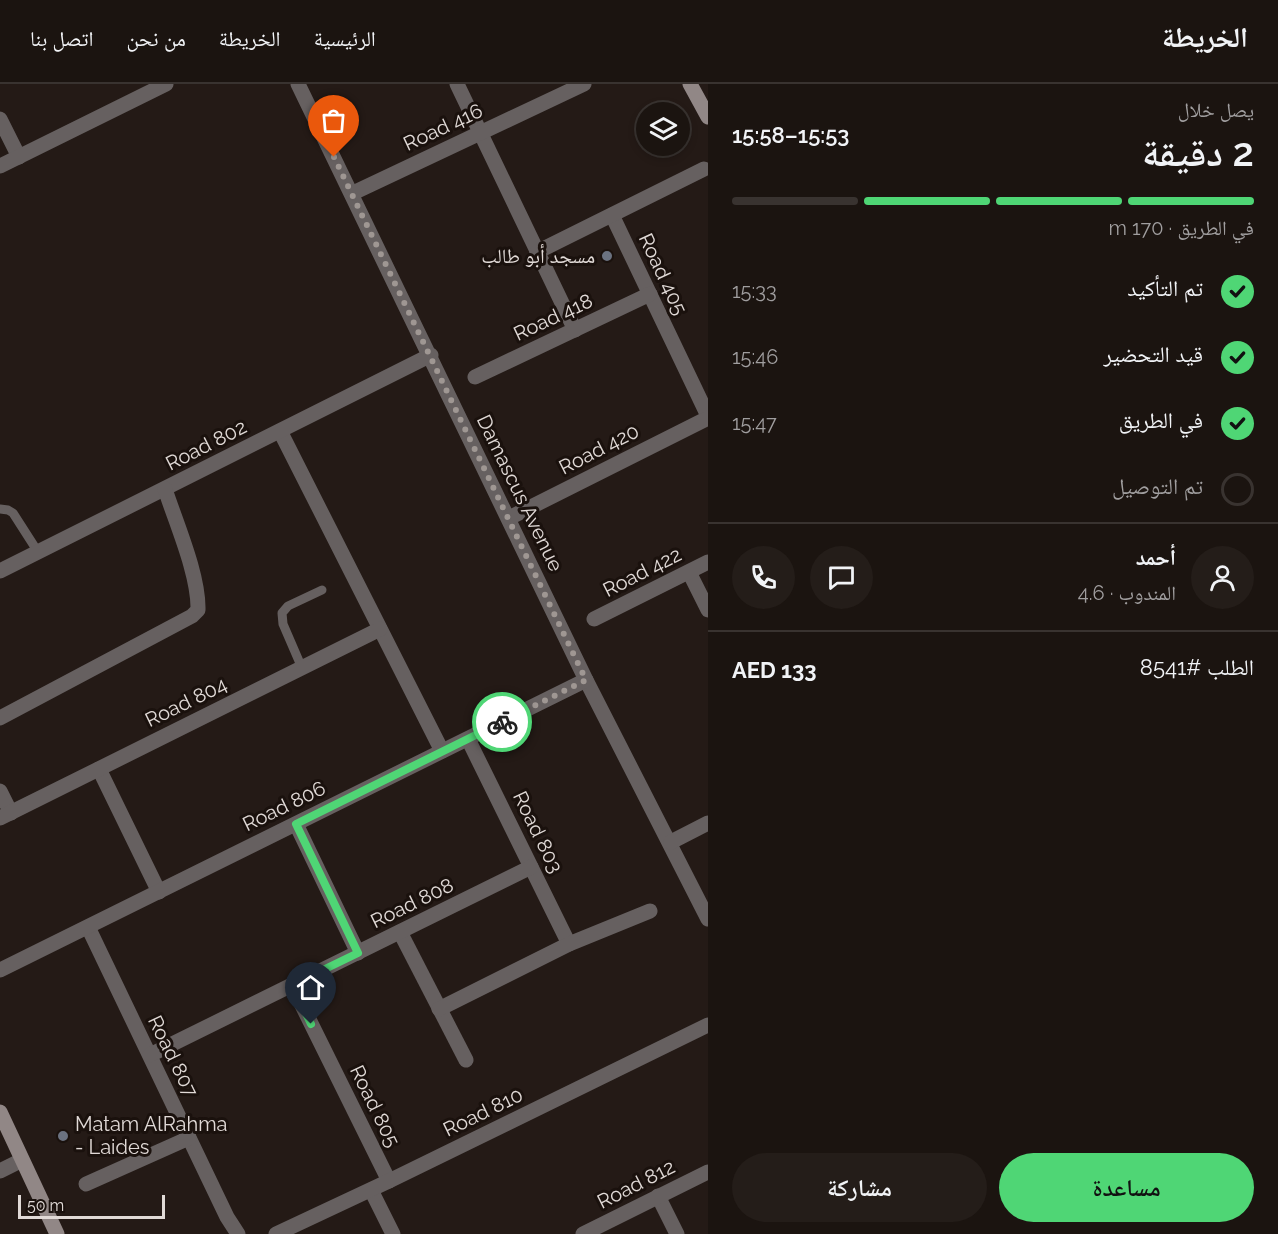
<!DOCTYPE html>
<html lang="ar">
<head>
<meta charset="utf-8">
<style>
  body { margin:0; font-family:Raleway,"Noto Naskh Arabic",sans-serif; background:#241d19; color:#f1f3f6; direction:rtl; height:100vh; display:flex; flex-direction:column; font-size:22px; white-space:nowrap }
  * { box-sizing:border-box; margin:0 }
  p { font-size:20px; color:#a09e9f }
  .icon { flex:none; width:33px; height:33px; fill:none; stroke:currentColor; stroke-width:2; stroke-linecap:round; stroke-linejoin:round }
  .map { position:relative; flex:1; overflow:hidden; direction:ltr }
  .details { display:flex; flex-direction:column; background:#1b1410; width:570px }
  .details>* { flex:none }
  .buttons { position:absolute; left:636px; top:18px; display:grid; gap:12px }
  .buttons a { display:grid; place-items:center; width:54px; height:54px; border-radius:50%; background:#1b1410; box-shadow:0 3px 9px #0003,0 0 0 2px #393330; font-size:30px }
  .scale { position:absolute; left:18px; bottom:15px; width:147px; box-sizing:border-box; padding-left:6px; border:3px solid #e1dad7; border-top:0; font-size:16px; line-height:21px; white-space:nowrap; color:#e1dad7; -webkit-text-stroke:4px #1a110d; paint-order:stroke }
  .pin { position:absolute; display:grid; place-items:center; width:51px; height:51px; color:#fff; margin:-62px -26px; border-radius:50% 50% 50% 0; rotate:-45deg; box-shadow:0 0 6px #0007 }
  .pin .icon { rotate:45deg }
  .courier { position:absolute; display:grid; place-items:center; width:60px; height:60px; margin:-30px; border:4px solid #4fd675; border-radius:50%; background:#fff; color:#222; box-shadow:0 2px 8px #0007 }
  .overview em { font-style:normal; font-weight:600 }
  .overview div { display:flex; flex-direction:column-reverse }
  .overview { display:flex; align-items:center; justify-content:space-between; height:102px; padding:0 24px }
  h1 { font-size:39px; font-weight:600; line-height:45px }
  .bar { display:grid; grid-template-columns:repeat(4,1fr); gap:9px 6px; align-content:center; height:72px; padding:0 24px }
  .bar i { height:8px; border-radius:4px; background:#393330 }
  .bar .on { background:#4fd675 }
  .bar p { grid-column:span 4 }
  .line { display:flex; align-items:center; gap:15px; padding:0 24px; border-top:2px solid #393330 }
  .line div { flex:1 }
  .round { display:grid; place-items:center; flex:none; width:63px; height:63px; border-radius:32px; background:#241d19 }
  ol { padding:0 24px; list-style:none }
  li { display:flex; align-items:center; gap:18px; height:66px }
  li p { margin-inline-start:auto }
  li .icon { padding:6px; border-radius:50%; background:#4fd675; color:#111; stroke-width:4 }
  li:last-child { color:#a09e9f }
  li i { width:33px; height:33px; border:3px solid #393330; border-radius:50% }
  .primary-button { display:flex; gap:12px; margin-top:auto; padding:12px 24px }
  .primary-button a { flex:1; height:69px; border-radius:36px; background:#4fd675; color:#111; font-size:24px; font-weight:600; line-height:69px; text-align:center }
  .primary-button a+a { background:#241d19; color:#f1f3f6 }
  header { display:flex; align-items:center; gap:36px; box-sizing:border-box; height:84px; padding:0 30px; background:#1b1410; border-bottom:2px solid #393330 }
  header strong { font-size:28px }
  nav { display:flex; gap:33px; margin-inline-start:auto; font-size:21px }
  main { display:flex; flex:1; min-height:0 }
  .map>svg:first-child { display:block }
</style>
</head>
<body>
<header>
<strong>الخريطة</strong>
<nav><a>الرئيسية</a><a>الخريطة</a><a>من نحن</a><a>اتصل بنا</a></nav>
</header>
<main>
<section class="details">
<div class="overview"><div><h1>2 دقيقة</h1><p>يصل خلال</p></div><em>15:53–15:58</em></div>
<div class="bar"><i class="on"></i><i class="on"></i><i class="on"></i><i></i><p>في الطريق · 170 m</p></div>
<ol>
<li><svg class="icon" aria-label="check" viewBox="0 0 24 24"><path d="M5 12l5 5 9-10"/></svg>تم التأكيد<p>15:33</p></li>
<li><svg class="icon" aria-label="check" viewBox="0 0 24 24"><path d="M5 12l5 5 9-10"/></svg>قيد التحضير<p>15:46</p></li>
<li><svg class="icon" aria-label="check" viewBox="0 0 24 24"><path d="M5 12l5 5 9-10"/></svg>في الطريق<p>15:47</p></li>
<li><i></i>تم التوصيل</li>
</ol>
<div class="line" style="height:108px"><a class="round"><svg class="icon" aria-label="person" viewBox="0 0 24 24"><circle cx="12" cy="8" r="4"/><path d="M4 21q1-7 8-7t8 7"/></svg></a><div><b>أحمد</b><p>المندوب · 4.6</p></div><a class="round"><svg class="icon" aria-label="chat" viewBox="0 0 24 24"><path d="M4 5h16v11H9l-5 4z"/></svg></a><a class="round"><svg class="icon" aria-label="phone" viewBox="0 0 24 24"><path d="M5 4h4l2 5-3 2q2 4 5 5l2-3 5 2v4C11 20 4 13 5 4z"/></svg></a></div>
<div class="line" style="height:78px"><div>الطلب #8541</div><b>AED 133</b></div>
<div class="primary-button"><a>مساعدة</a><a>مشاركة</a></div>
</section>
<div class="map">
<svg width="708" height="1150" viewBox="0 0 708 1150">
  <rect width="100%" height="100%" fill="#241a16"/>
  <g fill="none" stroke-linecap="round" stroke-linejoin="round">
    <g stroke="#666060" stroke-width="9">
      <polyline points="0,425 8,426 13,429 38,468"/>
      <polyline points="302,584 283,540 282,529 288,522 322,506"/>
    </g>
    <g stroke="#666060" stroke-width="15">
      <polyline points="298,0 586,596 708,835"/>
      <polyline points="457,0 575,246"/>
      <polyline points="0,35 19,73"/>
      <polyline points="0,82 166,0"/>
      <polyline points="353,109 584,0"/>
      <polyline points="612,131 708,332"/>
      <polyline points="537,168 704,85"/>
      <polyline points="475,293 650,210"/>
      <polyline points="280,347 442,667"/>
      <polyline points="509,434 708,334"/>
      <polyline points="0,487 431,271"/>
      <polyline points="689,488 708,526"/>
      <polyline points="594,535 708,478"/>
      <path d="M0,634L192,532L198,526C199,491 176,439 165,405"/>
      <polyline points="468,655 569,860"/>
      <polyline points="99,685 159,808"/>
      <polyline points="0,707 11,729"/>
      <polyline points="0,734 380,545"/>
      <polyline points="296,740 358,869"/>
      <polyline points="671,758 708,739"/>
      <polyline points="88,843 227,1133 238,1150"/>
      <polyline points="400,848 466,976"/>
      <polyline points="0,886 586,596"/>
      <polyline points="292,901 389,1097"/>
      <polyline points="439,925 569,860 650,827"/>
      <polyline points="150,971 531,783"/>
      <polyline points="0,1087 22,1076"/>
      <polyline points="86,1100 189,1054"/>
      <polyline points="371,1106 393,1150"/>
      <polyline points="658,1112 677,1150"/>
      <polyline points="276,1150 389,1097 708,941"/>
      <polyline points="583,1150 708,1088"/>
    </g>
    <g stroke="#918786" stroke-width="15">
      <polyline points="690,0 708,33"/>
      <polyline points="0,1028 57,1150"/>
    </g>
  </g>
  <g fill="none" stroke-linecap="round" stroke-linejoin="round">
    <polyline stroke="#9f9793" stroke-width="6" stroke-dasharray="0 10.8" points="334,73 586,596 502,638"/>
    <polyline stroke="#4fd675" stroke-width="8" points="311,940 292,901 358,869 296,740 502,638"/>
  </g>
  <g fill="#6b7280" stroke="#1a110d" stroke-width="2">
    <circle cx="607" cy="172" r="6"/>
    <circle cx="63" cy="1052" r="6"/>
  </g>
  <g text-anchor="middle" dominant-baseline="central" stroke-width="6" stroke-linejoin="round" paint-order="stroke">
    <g font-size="20" fill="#e1dad7" stroke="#1a110d">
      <text transform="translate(443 43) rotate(-25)">Road 416</text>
      <text transform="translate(663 190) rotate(65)">Road 405</text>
      <text transform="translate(553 233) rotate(-25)">Road 418</text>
      <text transform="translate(206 361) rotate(-27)">Road 802</text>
      <text transform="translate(599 365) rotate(-27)">Road 420</text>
      <text transform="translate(520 409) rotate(64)">Damascus Avenue</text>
      <text transform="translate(642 488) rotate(-27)">Road 422</text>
      <text transform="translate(186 618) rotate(-26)">Road 804</text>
      <text transform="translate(284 722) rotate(-26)">Road 806</text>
      <text transform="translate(538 748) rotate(64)">Road 803</text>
      <text transform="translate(412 819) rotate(-26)">Road 808</text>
      <text transform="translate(173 972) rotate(64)">Road 807</text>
      <text transform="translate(375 1022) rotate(64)">Road 805</text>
      <text transform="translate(483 1028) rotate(-26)">Road 810</text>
      <text transform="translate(636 1100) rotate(-27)">Road 812</text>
    </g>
    <g font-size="20" fill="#e1dad7" stroke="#1a110d" text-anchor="end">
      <text x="595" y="172">مسجد أبو طالب</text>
      <text x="75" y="1040" text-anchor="start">Matam AlRahma<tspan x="75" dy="23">- Laides</tspan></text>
    </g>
  </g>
</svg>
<div class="buttons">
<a><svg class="icon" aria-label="layers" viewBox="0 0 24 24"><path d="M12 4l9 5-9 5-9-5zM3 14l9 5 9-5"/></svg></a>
</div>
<div class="scale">50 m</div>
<div class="pin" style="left:334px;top:73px;background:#ea580c"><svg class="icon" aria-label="bag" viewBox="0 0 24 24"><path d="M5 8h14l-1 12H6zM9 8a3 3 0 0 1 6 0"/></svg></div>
<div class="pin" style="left:311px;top:940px;background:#1f2937"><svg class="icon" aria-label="home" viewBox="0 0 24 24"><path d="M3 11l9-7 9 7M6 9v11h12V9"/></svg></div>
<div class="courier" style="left:502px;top:638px"><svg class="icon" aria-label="bike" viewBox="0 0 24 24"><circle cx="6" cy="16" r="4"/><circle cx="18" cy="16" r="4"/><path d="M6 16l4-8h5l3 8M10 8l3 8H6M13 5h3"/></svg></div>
</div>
</main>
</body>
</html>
